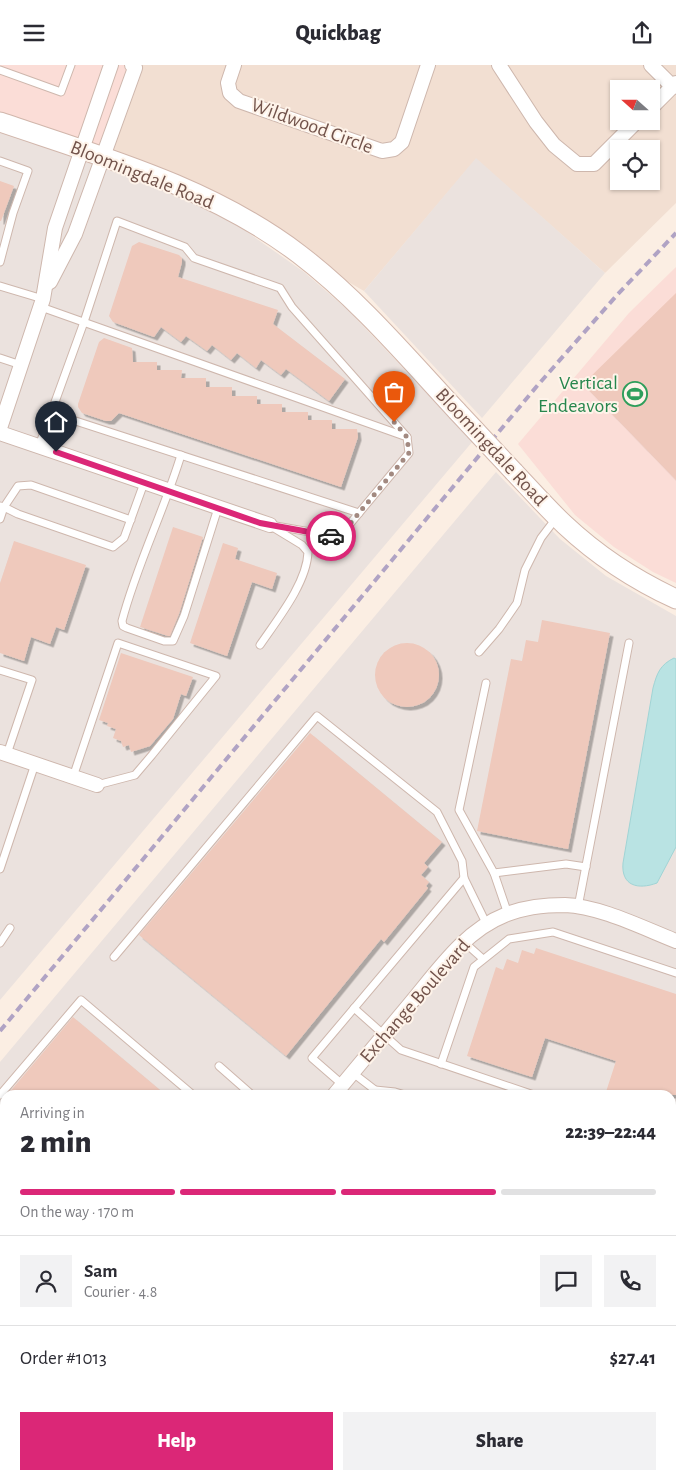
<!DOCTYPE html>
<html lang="en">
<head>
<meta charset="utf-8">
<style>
  body { margin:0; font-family:"Alegreya Sans",sans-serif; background:#f2f2f3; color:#2b2b33; height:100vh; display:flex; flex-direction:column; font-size:19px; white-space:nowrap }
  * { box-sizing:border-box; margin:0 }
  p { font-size:16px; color:#7c7c81 }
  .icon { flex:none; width:28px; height:28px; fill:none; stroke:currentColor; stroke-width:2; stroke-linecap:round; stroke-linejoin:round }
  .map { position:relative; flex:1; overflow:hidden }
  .side { position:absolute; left:0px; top:1025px; width:676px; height:390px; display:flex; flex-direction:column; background:#fff; border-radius:15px 15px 0 0; box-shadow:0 1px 4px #0004 }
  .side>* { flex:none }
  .needle { width:32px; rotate:291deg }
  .controls { position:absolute; left:610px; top:15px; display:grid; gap:10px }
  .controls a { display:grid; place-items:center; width:50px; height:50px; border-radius:0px; background:#fff; box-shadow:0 1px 4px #0004; font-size:25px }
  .pin { position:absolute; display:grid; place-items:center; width:42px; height:42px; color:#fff; margin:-51px -21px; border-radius:50% 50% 50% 0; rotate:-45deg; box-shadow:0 0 5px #0007 }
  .pin .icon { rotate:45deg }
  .courier { position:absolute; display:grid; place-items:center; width:50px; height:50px; margin:-25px; border:4px solid #db2777; border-radius:50%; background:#fff; color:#222; box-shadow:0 1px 6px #0007 }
  .summary em { font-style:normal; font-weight:800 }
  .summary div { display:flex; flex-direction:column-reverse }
  .summary { display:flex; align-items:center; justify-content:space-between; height:85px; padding:0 20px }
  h1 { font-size:32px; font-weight:800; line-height:38px }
  .bar { display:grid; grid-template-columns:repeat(4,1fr); gap:8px 5px; align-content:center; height:60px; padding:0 20px }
  .bar i { height:6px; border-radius:4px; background:#e1e1e2 }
  .bar .active { background:#db2777 }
  .bar p { grid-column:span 4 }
  .line { display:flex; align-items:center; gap:12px; padding:0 20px; border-top:1px solid #e1e1e2 }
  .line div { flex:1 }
  .round { display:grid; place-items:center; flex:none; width:52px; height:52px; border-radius:0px; background:#f2f2f3 }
  .button { display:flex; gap:10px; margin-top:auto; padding:10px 20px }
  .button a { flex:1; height:58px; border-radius:0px; background:#db2777; color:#fff; font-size:20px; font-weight:800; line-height:58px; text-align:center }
  .button a+a { background:#f2f2f3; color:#2b2b33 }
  header { display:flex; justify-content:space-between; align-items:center; height:65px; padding:0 20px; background:#fff; font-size:22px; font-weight:800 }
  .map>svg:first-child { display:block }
</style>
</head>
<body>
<header><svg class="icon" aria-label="menu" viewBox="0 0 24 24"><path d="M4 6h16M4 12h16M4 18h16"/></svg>Quickbag<svg class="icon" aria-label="share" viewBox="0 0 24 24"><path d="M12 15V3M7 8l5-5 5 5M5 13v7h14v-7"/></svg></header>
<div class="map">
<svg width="676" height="1415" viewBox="0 0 676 1415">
  <defs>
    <filter id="shadow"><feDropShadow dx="3.5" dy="3.5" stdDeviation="0" flood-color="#0004"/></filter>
  </defs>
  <rect width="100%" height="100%" fill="#fbeee3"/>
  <path fill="#f2dfd2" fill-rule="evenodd" d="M129,0H676V138L605,208L476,94L364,226L319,200L99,84ZM619,24H651V56H619ZM619,84H651V116H619Z"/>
  <g fill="#fbddd7">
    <polygon points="0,0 129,0 99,84 0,51"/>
    <polygon points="676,202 676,518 653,507 614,482 575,450 518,379 629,248"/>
  </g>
  <g fill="#ebe2de" fill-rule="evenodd">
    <polygon points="0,65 95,96 220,148 304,207 347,244 473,376 0,935"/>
    <polygon points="476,93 605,208 482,353 364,226"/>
    <path d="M496,407L560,474L606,511L676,551V1415H0V997ZM5,1030H671V1410H5Z"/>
  </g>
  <path fill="#b9e3e3" stroke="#a0d4d5" d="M674,593L676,594V782L657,818C638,825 621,821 623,798L653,623C657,608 660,600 674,593Z"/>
  <g fill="#efc9bc" filter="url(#shadow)">
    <polygon points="0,116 14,121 1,156 0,156"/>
    <polygon points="139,177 179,190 182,193 182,197 178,212 278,245 273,259 345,314 329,336 286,304 281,310 261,295 256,303 237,288 231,295 212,280 207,286 186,271 181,277 161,262 154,272 113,257 109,251 132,181"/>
    <polygon points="676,228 676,415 583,319"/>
    <polygon points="104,273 132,283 133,297 157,297 157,305 182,305 181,313 206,313 206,322 232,322 232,331 257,331 257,339 282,339 282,347 308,347 308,355 332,355 332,364 357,364 358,372 341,422 119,348 111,356 106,356 82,348 78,342 78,339 99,277"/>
    <polygon points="173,462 203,472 179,549 170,571 168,571 140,562"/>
    <polygon points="14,476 86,500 64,565 56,562 50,579 31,572 24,596 0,588 0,518"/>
    <polygon points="223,478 238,483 235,494 277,508 272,524 252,517 227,591 190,578"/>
    <polygon points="542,555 610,568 568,784 477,766 511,594 522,596 526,575 538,577"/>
    <circle cx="407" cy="610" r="32"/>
    <polygon points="121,588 193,612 186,631 181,629 173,654 150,681 131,687 129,680 123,682 121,676 113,673 116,664 107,661 108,658 99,655"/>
    <polygon points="310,668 442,777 424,798 428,802 421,810 429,817 426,821 428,823 384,877 381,874 286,991 139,870"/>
    <polygon points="536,883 676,929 676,1030 605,1030 616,996 545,973 532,1012 467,991 496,902 503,905 507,894 518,898 522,885 534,889"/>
    <polygon points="73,952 166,1030 7,1030"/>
  </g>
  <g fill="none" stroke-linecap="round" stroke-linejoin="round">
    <defs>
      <g id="service">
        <polyline points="0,5 61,27 71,0"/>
        <polyline points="0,96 28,106 13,148 0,197"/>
        <polyline points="0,221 43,234"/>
        <polyline points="41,242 407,372 409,388 339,472 270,460"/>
        <polyline points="0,293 21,300"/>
        <polyline points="39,381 51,348"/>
        <path d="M181,390C164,446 137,499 122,556L123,561L127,563L164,576H173L184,551L218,443"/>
        <polyline points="0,441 4,442 0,454"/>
        <polyline points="359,448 51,348 84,257 117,156 185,182 194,193 280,223 292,242 407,372"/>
        <polyline points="131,455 31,420 18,421 4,442 18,449 113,482 124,473 144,418"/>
        <path d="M260,580C277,555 307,518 308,487L302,480L274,463"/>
        <polyline points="479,587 499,564 517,538 525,505 541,473 557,452"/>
        <polyline points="0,605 32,615 7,689"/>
        <polyline points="486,618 459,745 494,808 508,849"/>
        <polyline points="73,712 118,578 216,611 152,690 135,710 97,720"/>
        <polyline points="0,804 35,699"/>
        <polyline points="494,808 566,799 586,802"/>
        <polyline points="464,813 487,860"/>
        <polyline points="578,842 629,578"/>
        <polyline points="464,877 483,894"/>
        <polyline points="0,878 10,863"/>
        <polyline points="114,892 317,651 437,747 462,796 464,813 312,993 343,1020"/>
        <polyline points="354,943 401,985 534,1030"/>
        <polyline points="441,999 474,902 509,874 553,867 676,908"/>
        <polyline points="219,1001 252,1030"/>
        <polyline points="353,1008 375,1025 371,1030"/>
        <polyline points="375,1025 395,1027 405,1030"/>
        <polyline points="0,1030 81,935 193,1030"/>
        <polyline points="671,1077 676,1079"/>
        <polyline points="671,1125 676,1127"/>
        <polyline points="0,1316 5,1310"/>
        <polyline points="671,1338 676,1340"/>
        <polyline points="0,1349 5,1352"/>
        <polyline points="68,1410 68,1415"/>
        <polyline points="538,1410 552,1415"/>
        <polyline points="673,1411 676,1401"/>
        <polyline points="234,1415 235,1410"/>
      </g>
      <g id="minor">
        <polyline points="234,0 228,18 230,28 239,36 382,86 394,84 402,77 428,0"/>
        <polyline points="499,0 536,57 554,80 577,99 594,99 637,56"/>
        <polyline points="651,0 673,22"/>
        <polyline points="651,43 676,18"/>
        <polyline points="50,217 75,169 135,3 132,0"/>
        <polyline points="0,363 43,234 55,163 111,0"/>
        <polyline points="0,368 270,460"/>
        <polyline points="0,687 97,720"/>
        <path d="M334,1030C359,1000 384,970 409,940C437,907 464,866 505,850C524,842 545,840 565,840C599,841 643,863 676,876"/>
        <polyline points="671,1324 676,1309"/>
        <polyline points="25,1415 27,1410"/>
        <polyline points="641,1415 642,1410"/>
      </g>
      <g id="secondary">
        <path d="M0,57C103,92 211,122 299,189C358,234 407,292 457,346"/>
        <path d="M514,407C531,425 547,443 565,460C598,491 635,515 676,534"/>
      </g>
    </defs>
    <use href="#service" stroke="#ceb7ad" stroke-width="9"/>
    <use href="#minor" stroke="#ceb7ad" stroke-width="16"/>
    <use href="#secondary" stroke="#d1b6ab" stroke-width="21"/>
    <use href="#service" stroke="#fff" stroke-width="7"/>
    <use href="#minor" stroke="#fff" stroke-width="14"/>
    <use href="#secondary" stroke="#fff" stroke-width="19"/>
    <polyline stroke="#b0a3c4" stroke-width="4" stroke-dasharray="8 5" stroke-linecap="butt" points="0,966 537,321 618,229 676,168"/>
    <defs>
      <polyline id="secondary-bridge" points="457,346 514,407"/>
    </defs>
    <use href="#secondary-bridge" stroke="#d1b6ab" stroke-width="21" stroke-linecap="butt"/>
    <use href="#secondary-bridge" stroke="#fff" stroke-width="19"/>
  </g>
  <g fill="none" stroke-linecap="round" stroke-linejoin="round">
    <polyline stroke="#a28980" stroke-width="5" stroke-dasharray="0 9" points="331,471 339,472 409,388 407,372 394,357"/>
    <polyline stroke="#db2777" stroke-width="6" points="56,387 260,458 331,471"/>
  </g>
  <defs>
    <symbol id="stadium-ring" viewBox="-11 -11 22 22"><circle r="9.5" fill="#fef3e9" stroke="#2e9e5b" stroke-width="1.5"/><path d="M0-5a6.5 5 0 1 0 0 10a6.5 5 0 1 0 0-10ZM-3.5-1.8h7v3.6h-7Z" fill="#2e9e5b"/></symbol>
  </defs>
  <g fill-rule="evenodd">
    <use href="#stadium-ring" x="621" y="315" width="28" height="28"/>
  </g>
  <g text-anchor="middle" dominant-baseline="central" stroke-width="4" stroke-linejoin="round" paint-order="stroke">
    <g font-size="20" fill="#72534b" stroke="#fef3e9">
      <text transform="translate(312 61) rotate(20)">Wildwood Circle</text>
      <text transform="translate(142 110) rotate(22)">Bloomingdale Road</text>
      <text transform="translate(491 382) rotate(47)">Bloomingdale Road</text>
      <text transform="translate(415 936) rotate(-49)">Exchange Boulevard</text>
    </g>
    <g font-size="20" fill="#27864d" stroke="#fef3e9" text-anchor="end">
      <text x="618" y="318">Vertical<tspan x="618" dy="23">Endeavors</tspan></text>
    </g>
  </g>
</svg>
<div class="controls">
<a><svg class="needle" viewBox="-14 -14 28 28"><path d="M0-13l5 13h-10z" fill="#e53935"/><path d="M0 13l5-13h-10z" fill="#7c7c81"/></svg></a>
<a><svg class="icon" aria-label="locate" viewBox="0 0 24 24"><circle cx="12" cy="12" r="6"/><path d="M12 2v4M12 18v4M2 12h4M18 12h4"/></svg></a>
</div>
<div class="pin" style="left:394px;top:357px;background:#ea580c"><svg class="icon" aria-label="bag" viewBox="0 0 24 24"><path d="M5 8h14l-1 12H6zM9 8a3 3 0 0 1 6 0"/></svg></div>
<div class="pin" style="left:56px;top:387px;background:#1f2937"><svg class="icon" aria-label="home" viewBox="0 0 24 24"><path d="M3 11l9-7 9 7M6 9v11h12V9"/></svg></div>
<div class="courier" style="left:331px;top:471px"><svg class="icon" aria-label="car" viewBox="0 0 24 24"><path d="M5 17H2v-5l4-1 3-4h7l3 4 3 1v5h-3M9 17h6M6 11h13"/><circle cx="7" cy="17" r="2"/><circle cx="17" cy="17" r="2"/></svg></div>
<section class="side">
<div class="summary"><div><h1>2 min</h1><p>Arriving in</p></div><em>22:39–22:44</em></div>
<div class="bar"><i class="active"></i><i class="active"></i><i class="active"></i><i></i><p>On the way · 170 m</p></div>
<div class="line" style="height:90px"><a class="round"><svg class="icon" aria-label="person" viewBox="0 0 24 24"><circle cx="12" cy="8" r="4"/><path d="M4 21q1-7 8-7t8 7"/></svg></a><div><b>Sam</b><p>Courier · 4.8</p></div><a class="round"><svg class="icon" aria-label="chat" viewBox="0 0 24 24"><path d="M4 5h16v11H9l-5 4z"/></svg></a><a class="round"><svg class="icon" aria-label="phone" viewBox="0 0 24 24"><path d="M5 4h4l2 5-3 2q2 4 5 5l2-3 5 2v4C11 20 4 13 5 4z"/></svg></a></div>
<div class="line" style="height:65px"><div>Order #1013</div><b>$27.41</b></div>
<div class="button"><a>Help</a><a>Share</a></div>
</section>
</div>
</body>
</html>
